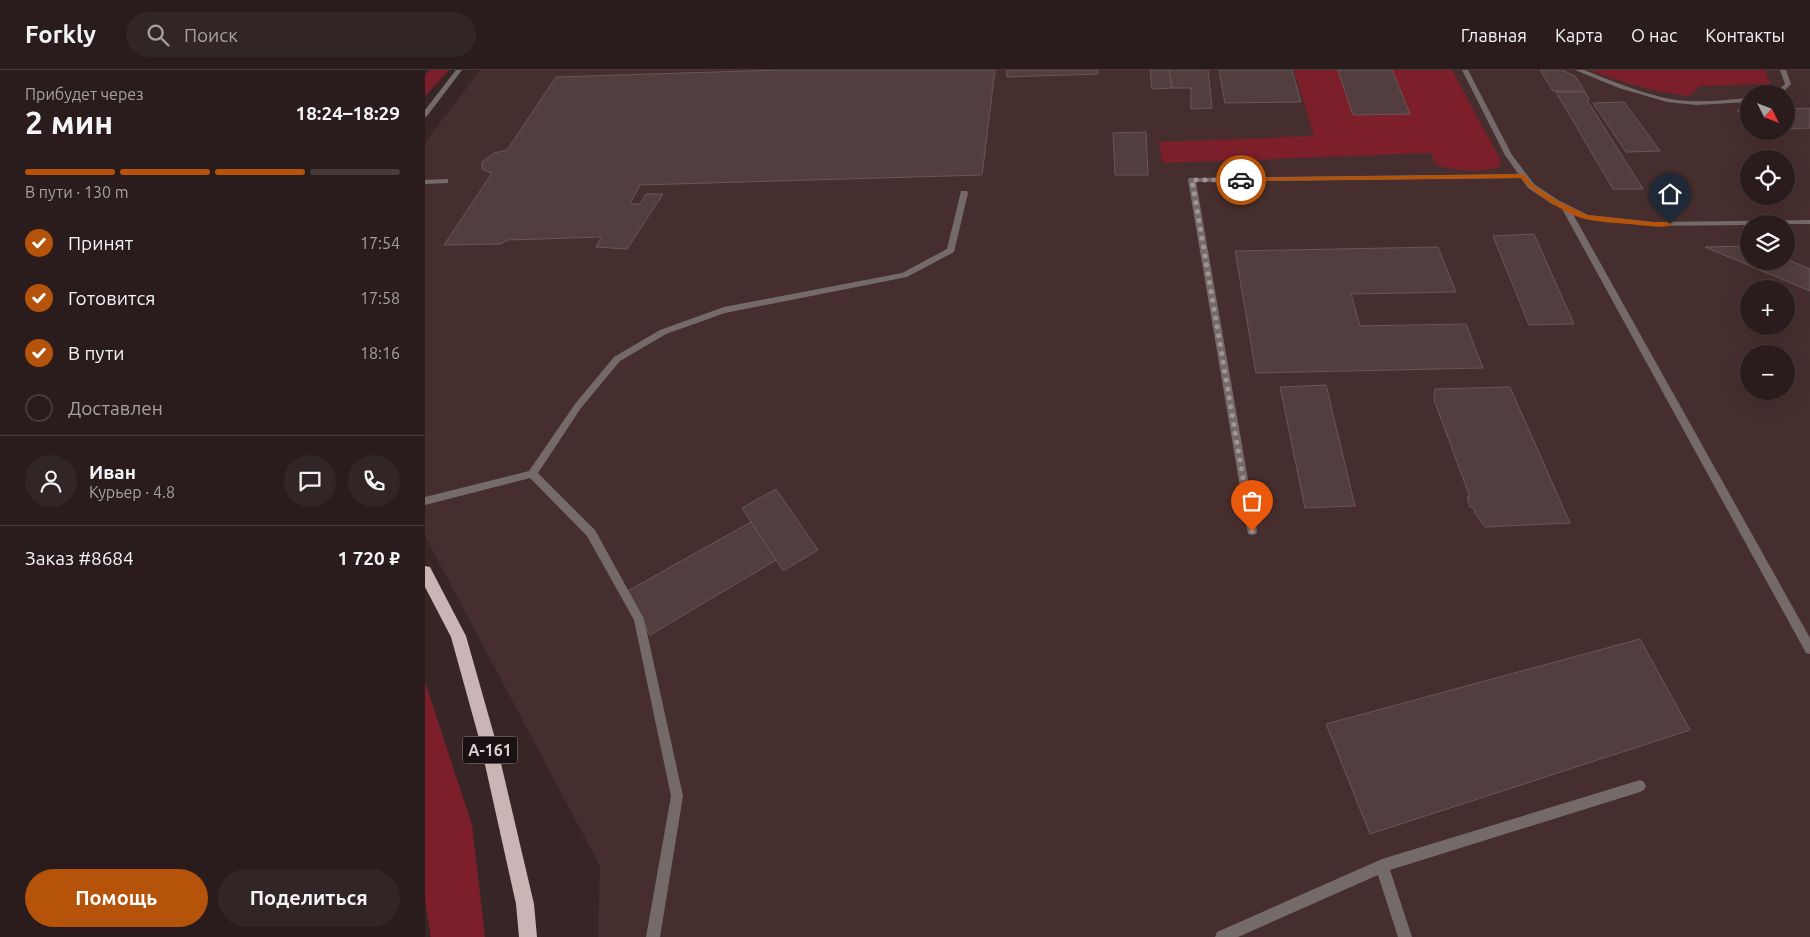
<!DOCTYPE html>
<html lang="ru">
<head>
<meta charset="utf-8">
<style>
  body { margin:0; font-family:Ubuntu,sans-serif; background:#322525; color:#f1f3f6; height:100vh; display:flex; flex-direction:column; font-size:19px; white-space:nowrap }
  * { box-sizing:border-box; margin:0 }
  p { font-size:16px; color:#a5a1a3 }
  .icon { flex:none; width:28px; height:28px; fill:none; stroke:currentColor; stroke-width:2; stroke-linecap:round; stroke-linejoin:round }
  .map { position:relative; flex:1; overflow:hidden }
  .sheet { display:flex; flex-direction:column; background:#2a1c1c; width:425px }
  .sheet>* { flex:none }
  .needle { width:32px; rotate:132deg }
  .fabs { position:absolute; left:1315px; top:15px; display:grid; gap:10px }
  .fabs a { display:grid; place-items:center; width:55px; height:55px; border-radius:50%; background:#2a1c1c; box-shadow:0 5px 20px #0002,0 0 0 1px #463a3b; font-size:25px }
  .pin { position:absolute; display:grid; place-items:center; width:42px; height:42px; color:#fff; margin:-51px -21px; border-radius:50% 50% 50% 0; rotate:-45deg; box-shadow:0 0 5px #0007 }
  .pin .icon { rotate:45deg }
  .courier { position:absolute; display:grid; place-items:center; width:50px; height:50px; margin:-25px; border:4px solid #b45309; border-radius:50%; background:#fff; color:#222; box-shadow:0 1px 6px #0007 }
  .headline em { font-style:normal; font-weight:600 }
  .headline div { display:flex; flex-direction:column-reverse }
  .headline { display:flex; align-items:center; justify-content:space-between; height:85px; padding:0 25px }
  h1 { font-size:32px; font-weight:600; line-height:38px }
  .bar { display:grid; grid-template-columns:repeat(4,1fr); gap:8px 5px; align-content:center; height:60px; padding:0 25px }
  .bar i { height:6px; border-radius:4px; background:#463a3b }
  .bar .active { background:#b45309 }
  .bar p { grid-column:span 4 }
  .line { display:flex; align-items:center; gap:12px; padding:0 25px; border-top:1px solid #463a3b }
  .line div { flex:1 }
  .round { display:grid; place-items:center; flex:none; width:52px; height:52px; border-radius:26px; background:#322525 }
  ol { padding:0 25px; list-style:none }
  li { display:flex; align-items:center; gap:15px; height:55px }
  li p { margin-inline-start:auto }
  li .icon { padding:5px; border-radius:50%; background:#b45309; color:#fff; stroke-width:4 }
  li:last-child { color:#a5a1a3 }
  li i { width:28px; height:28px; border:2px solid #463a3b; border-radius:50% }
  .cta { display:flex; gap:10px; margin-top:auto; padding:10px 25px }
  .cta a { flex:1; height:58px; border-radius:30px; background:#b45309; color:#fff; font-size:20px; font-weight:600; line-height:58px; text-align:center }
  .cta a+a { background:#322525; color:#f1f3f6 }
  header { display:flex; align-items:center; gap:30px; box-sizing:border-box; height:70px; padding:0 25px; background:#2a1c1c; border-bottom:1px solid #463a3b }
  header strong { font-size:24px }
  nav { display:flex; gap:28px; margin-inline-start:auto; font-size:18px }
  .search { width:350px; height:45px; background:#322525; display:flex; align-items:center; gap:12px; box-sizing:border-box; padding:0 18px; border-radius:28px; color:#a5a1a3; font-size:19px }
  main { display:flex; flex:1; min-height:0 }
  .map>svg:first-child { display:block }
</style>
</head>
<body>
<header>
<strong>Forkly</strong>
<div class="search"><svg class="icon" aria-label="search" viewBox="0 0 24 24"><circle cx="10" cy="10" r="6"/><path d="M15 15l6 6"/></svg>Поиск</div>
<nav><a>Главная</a><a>Карта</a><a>О нас</a><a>Контакты</a></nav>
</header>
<main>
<section class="sheet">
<div class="headline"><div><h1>2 мин</h1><p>Прибудет через</p></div><em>18:24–18:29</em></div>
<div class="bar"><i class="active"></i><i class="active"></i><i class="active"></i><i></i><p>В пути · 130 m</p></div>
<ol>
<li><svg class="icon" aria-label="check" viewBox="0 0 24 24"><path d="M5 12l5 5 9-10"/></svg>Принят<p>17:54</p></li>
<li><svg class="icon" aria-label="check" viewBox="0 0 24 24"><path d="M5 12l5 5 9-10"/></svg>Готовится<p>17:58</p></li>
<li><svg class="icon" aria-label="check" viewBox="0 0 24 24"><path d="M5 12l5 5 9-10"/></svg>В пути<p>18:16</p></li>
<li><i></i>Доставлен</li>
</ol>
<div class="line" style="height:90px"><a class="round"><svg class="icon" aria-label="person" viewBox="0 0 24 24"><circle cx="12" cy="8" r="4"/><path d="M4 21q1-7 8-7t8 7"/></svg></a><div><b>Иван</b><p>Курьер · 4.8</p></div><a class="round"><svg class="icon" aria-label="chat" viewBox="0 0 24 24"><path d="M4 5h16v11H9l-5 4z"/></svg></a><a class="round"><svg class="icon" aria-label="phone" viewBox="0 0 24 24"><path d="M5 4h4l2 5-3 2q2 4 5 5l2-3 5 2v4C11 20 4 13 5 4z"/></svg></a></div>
<div class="line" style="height:65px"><div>Заказ #8684</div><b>1 720 ₽</b></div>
<div class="cta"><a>Помощь</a><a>Поделиться</a></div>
</section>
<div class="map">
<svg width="1385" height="867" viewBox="0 0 1385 867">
  <rect width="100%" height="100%" fill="#382626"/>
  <path fill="#472e2e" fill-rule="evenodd" d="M55,0H1385V867H173L175,796L0,466V73ZM1324,24H1361V61H1324ZM1324,89H1361V126H1324ZM1324,154H1361V191H1324ZM1324,219H1361V256H1324ZM1324,284H1361V321H1324Z"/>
  <g fill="#7c1f2b">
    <polygon points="5,0 24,0 0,26 0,5"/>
    <path d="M869,0H1027L1076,91L1074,97C1052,104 1033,101 1011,95L1006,83L738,93L734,72L889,66Z"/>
    <path d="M1166,0H1340L1345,14L1275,16L1264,26C1230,22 1198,13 1166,0Z"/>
    <polygon points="0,612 47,755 60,867 6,867 0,830"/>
  </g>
  <g fill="#523e3e" stroke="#6b5656">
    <polygon points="354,0 570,0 557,105 215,115 205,134 215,134 221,124 238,124 202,179 171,177 176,167 83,170 75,174 19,175 67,103 57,99 57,92 69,83 82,80 131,7"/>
    <polygon points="582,0 673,0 673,4 582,7"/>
    <polygon points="725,0 744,0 747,18 727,19"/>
    <polygon points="744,0 783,0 787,38 766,39 766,18 747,18"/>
    <polygon points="794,0 867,0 876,32 800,33"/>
    <polygon points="913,0 967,0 985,44 928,45"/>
    <polygon points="1115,0 1137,0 1150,6 1160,21 1128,21"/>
    <polygon points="1131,22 1160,22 1164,29 1162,30 1218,119 1188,119"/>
    <polygon points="1199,32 1235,81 1201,82 1168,33"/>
    <polygon points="1385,38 1385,58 1361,59 1361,39"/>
    <polygon points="1312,40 1324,40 1324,54"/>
    <polygon points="721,62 723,105 690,105 688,63"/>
    <polygon points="1109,164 1149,254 1104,255 1068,166"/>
    <polygon points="1324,176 1324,191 1361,191 1361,189 1385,199 1385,221 1280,177"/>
    <polygon points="1013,177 1031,222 926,224 935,256 1041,254 1058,298 831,303 810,181"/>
    <polygon points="901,315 930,436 880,438 855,317"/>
    <polygon points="1085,317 1145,453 1060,457 1050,443 1048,437 1045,437 1042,427 1045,427 1009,330 1010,319"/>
    <polygon points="351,419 393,480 358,501 317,438"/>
    <polygon points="326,452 351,490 225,565 201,522"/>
    <polygon points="1215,569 1265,660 945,764 901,654"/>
  </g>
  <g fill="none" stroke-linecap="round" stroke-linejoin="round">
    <g fill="#746a6a" fill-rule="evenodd">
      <path d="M1150,0H1159C1188,11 1219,25 1251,30C1275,33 1300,30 1324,28V32L1271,35L1242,32L1194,18Z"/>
      <polygon points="1355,0 1361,0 1366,14 1356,24 1349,24 1360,14"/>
      <polygon points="1098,104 1101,104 1101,108 771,112 832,461 831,464 827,465 823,464 763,110 764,108"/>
      <polygon points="20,109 23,109 23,113 0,114 0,110"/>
      <polygon points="536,121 542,121 543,123 529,182 482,207 300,243 241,264 195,291 156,338 113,403 170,460 219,549 258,726 235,867 221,867 246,726 209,550 162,466 105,408 0,435 0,427 104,401 150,334 189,287 235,260 299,237 477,203 522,179"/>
      <polygon points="1137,135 1140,135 1144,137 1385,568 1385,584 1381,583 1136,137"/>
      <polygon points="1215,710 1219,712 1221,716 1219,720 1215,722 965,800 987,867 973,867 953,805 813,867 790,867 792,862 957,789"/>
    </g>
    <polygon fill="#746a6a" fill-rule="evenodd" points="1037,0 1043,0 1087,85 1109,114 1133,130 1163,145 1228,152 1385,150 1385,154 1324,154 1324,155 1228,156 1161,149 1127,134 1103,118 1080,85"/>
    <polygon fill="#746a6a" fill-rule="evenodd" points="31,0 37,0 2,46 0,47 0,40"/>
    <polygon fill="#cab4b4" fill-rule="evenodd" points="0,496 5,497 41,566 71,672 109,834 112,867 94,867 91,834 55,672 26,567 0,517"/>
  </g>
  <path fill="#b45309" d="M1098,104L1108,115L1132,131L1162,145L1228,152H1245L1248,154C1240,159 1224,156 1214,155C1197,153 1178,153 1160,149C1141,144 1108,123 1096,108L816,111L813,110L816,108Z"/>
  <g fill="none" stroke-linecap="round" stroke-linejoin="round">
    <polyline stroke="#a39494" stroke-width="5" stroke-dasharray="0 9" points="816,110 767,110 827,461"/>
  </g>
  <g text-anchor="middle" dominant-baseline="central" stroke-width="4.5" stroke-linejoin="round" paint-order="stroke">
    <rect fill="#1a1212" stroke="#a29797" stroke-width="1" x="37.5" y="666.5" width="55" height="27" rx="4"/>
    <g font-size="16" font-weight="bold" fill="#dcd0d0">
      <text x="65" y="680">А-161</text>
    </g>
  </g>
</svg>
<div class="fabs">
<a><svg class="needle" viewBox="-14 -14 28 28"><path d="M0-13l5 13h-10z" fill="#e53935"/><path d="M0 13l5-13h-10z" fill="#a5a1a3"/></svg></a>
<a><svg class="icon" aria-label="locate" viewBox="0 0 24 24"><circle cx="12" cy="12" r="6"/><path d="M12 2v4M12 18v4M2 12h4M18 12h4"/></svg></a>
<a><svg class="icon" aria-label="layers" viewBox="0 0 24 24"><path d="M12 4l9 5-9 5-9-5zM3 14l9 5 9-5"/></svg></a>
<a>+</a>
<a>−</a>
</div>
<div class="pin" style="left:827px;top:461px;background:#ea580c"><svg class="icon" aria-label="bag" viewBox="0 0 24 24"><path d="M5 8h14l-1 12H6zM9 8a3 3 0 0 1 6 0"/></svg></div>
<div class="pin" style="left:1245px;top:154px;background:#1f2937"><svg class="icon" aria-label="home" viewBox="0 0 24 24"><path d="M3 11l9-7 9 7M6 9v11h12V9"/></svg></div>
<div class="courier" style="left:816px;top:110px"><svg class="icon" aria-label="car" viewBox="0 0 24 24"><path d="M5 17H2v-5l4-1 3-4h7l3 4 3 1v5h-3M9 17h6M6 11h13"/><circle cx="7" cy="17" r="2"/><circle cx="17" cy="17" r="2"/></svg></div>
</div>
</main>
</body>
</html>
